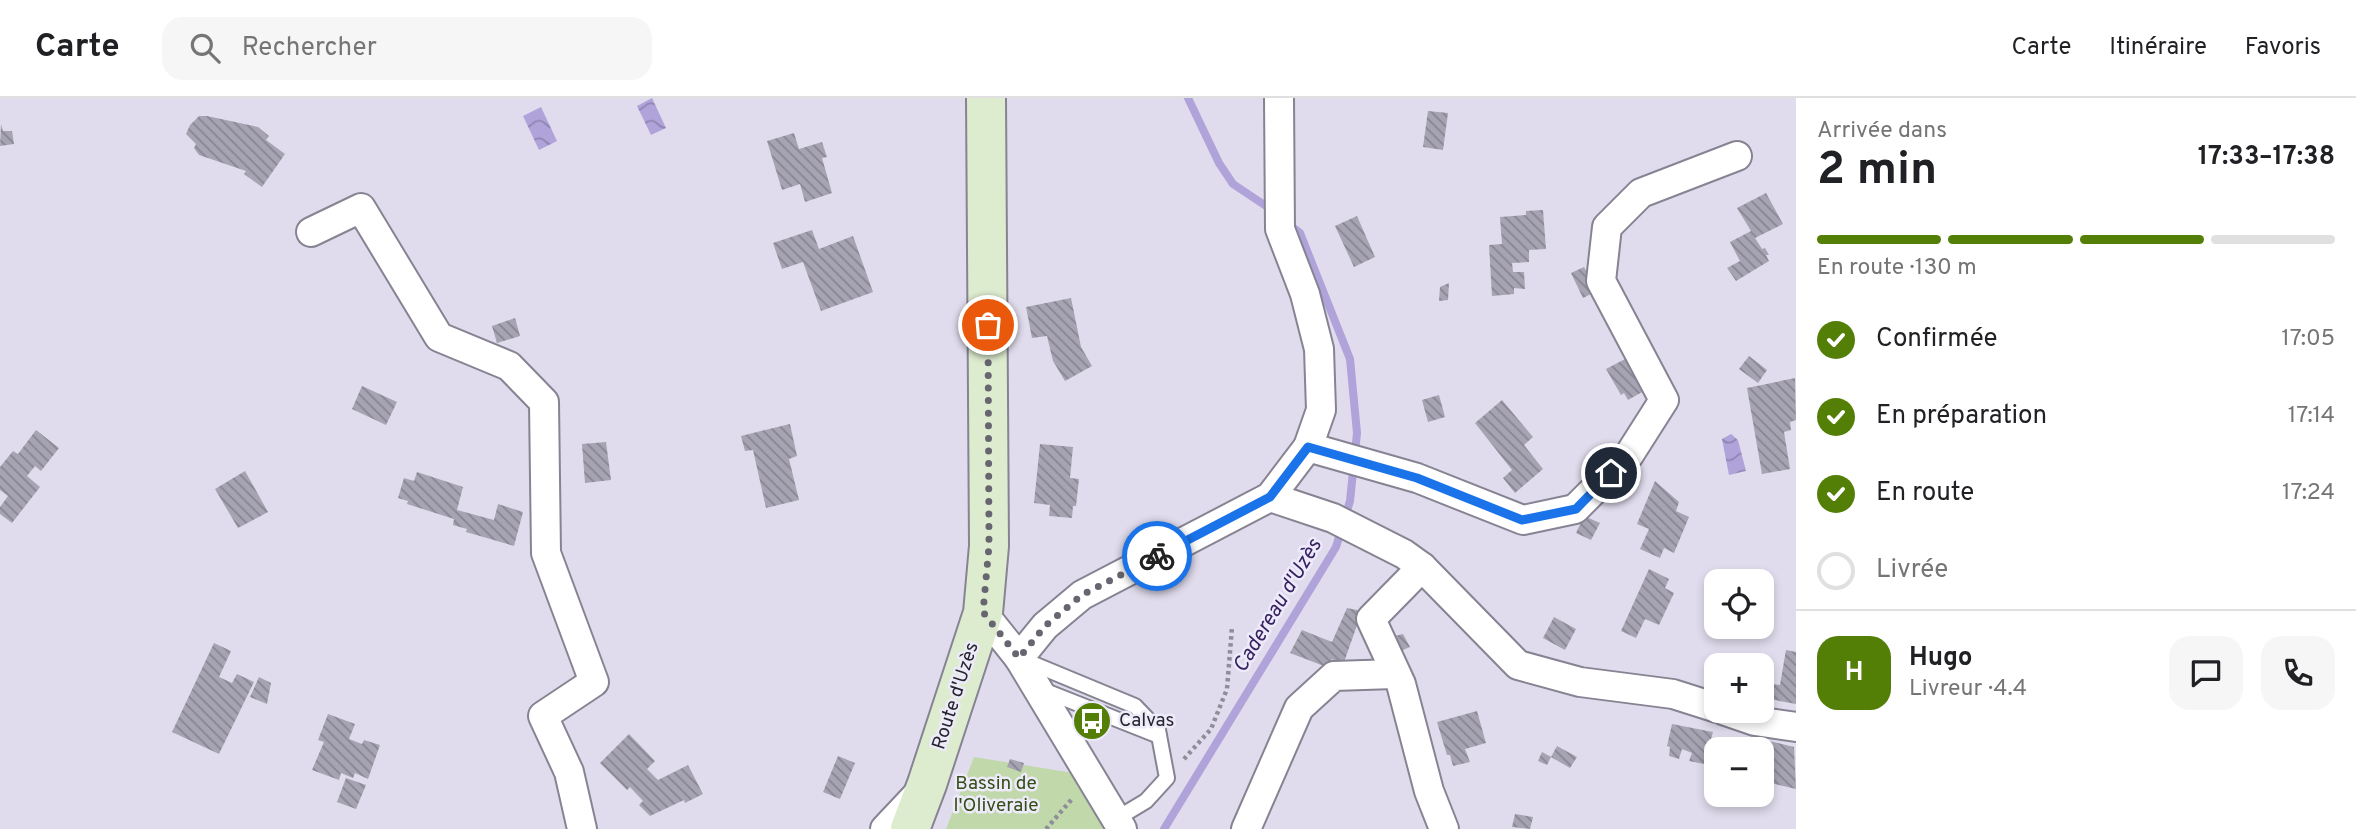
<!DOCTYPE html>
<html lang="fr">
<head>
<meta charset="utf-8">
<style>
  body { margin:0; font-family:Overpass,sans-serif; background:#f6f6f6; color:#202124; height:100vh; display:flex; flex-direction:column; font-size:26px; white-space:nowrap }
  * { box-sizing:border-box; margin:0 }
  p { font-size:23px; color:#757577 }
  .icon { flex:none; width:38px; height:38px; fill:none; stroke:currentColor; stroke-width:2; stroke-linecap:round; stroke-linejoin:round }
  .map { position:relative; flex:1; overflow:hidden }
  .sheet { display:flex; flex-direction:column; background:#fff; width:560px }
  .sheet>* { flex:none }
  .controls { position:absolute; left:1704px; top:471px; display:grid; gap:14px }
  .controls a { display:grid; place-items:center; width:70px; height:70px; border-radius:14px; background:#fff; box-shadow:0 4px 10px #0003; font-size:35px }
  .pin { position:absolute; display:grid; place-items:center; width:60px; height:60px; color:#fff; margin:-30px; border:4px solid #fff; border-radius:50%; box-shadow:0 2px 7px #0007 }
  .courier { position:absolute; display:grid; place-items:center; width:70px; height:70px; margin:-35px; border:5px solid #1a73e8; border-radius:50%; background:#fff; color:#222; box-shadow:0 2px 9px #0007 }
  .overview em { font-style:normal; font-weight:700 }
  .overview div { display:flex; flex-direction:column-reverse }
  .overview { display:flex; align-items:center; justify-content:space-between; height:119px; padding:0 21px }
  h1 { font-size:46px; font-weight:700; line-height:52px }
  .bar { display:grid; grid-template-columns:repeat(4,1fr); gap:10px 7px; align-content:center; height:84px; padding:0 21px }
  .bar i { height:9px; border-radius:5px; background:#e0e0e0 }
  .bar .active { background:#537f07 }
  .bar p { grid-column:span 4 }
  .line { display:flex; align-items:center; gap:18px; padding:0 21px; border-top:2px solid #e0e0e0 }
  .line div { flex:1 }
  .round { display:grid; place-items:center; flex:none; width:74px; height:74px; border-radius:21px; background:#f6f6f6 }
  ol { padding:0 21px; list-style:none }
  li { display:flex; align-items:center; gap:21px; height:77px }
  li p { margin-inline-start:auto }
  li .icon { padding:7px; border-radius:50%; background:#537f07; color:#fff; stroke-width:4 }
  li:last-child { color:#757577 }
  li i { width:38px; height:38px; border:4px solid #e0e0e0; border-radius:50% }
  header { display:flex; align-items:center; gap:42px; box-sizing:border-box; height:98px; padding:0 35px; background:#fff; border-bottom:2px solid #e0e0e0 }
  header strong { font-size:33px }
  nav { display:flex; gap:38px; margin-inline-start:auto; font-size:24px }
  .search { width:490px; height:63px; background:#f6f6f6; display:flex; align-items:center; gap:18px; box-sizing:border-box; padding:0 24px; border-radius:21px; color:#757577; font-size:26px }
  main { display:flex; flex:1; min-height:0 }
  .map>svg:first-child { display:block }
</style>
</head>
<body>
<header>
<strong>Carte</strong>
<div class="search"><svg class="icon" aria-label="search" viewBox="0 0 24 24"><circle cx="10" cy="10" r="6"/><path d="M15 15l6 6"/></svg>Rechercher</div>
<nav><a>Carte</a><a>Itinéraire</a><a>Favoris</a></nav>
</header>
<main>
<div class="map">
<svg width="1796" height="731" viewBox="0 0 1796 731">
  <defs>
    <pattern id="water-waves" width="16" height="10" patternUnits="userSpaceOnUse" patternTransform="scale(1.75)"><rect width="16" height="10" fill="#b0a3da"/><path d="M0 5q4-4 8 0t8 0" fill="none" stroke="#8f85b1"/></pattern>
    <pattern id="building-back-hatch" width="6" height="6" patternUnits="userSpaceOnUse" patternTransform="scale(1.75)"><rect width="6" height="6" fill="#a6a3b2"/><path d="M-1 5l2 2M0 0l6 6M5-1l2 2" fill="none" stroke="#878591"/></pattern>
  </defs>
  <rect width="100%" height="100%" fill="#e0dced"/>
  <polygon fill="#c1d8ab" points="974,659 1080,676 1112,731 946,731"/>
  <g fill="url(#water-waves)">
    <polygon points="652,0 666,30 651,37 637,8"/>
    <polygon points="541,9 557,43 539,52 523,18"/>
    <polygon points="1731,336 1738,342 1746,373 1729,377 1722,341"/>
  </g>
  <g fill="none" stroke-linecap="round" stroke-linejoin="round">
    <g stroke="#b0a3da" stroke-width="8">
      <polyline points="1188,0 1219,65 1233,86 1272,112"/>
      <polyline points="1164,731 1336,449 1350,403 1357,335 1350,261 1300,135 1287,125"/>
    </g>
  </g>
  <g fill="url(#building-back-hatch)">
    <polygon points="1428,13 1448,15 1443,52 1423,49"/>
    <polygon points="199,18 207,18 258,29 269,38 266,42 285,56 262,89 244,76 246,73 199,57 194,50 196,46 186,36 190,27"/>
    <polygon points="1,26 3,33 12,33 14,46 0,48"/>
    <polygon points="794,35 799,51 822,44 827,59 822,60 832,95 805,104 800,86 782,92 767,43"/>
    <polygon points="1766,95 1783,126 1755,140 1762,151 1765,150 1769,157 1766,157 1769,163 1736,183 1727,170 1740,163 1730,144 1751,133 1737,110"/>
    <polygon points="1543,112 1546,151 1529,152 1529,164 1512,165 1513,174 1524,174 1525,191 1514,190 1514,196 1492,198 1489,147 1502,146 1500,119 1526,117 1526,113"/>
    <polygon points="1357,118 1375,159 1354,169 1335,128"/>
    <polygon points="812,132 819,151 853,138 873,194 821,213 803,164 782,171 773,145"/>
    <polygon points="1584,169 1597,193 1583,200 1571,175"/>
    <polygon points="1449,185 1448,202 1439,203 1440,189"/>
    <polygon points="1071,200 1081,249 1092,268 1065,283 1053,263 1047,238 1032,240 1026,209"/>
    <polygon points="515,220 520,238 497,245 492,228"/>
    <polygon points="1749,258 1767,272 1758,285 1739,271"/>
    <polygon points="1627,260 1644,293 1628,302 1624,295 1621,297 1606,271"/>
    <polygon points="1795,280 1796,322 1790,324 1791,332 1784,334 1790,371 1762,376 1747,290"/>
    <polygon points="362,288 397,304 386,327 352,311"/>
    <polygon points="1439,297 1445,319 1428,324 1422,302"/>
    <polygon points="1502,302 1533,339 1524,347 1543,371 1515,395 1503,380 1512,372 1475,325"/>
    <polygon points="790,326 797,358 789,361 799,402 766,410 753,352 745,353 741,338"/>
    <polygon points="36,332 59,350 41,373 35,368 27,378 40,389 12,425 0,416 0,409 8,398 0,392 0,369 13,353 18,356"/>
    <polygon points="606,344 611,382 585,385 582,346"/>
    <polygon points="1040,346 1073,349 1070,380 1079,381 1076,408 1073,408 1072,420 1049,418 1050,407 1034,405"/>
    <polygon points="245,373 268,414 238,430 215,391"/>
    <polygon points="417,374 463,389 457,412 494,422 498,406 523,414 514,448 466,434 467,431 453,427 454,421 407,406 408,403 398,400 404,380 414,383"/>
    <polygon points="1655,383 1679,404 1676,413 1689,419 1674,455 1664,450 1660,460 1640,451 1649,431 1637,426"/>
    <polygon points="1584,418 1600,425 1591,442 1576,435"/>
    <polygon points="1649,471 1669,481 1665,490 1674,495 1659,527 1645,521 1636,540 1621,533"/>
    <polygon points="1347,510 1362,513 1343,567 1332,561 1329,570 1290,555 1302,532 1332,544"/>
    <polygon points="1554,519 1576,531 1565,552 1543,540"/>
    <polygon points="1403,536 1410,549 1396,555 1391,539"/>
    <polygon points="214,545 231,553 219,579 232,585 237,576 254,584 219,656 172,634"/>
    <polygon points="1786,552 1796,554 1796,606 1764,600 1767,585 1780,587"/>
    <polygon points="259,579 271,585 267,606 250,599"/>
    <polygon points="1477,613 1486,645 1465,651 1470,664 1453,668 1450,657 1447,657 1437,624"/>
    <polygon points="328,616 355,626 349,641 362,646 364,642 380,647 368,681 355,675 353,680 341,675 339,682 312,672 324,644 318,642"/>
    <polygon points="1672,626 1713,634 1704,666 1689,663 1692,655 1682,651 1679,661 1669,658 1670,649 1667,648"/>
    <polygon points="629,636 655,663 647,671 658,682 688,667 703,696 685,705 684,702 650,718 639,707 643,703 630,689 627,692 600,665"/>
    <polygon points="1761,641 1794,649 1796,691 1762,683 1762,651 1759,651"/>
    <polygon points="1557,648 1577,659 1570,670 1551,659"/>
    <polygon points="1712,652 1717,653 1717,680 1707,677"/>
    <polygon points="1542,654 1551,659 1547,667 1538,663"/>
    <polygon points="838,658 855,665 840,701 823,694"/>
    <polygon points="1010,661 1024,665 1021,674 1007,669"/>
    <polygon points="346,680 366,687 356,711 337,704"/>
    <polygon points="1515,716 1533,719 1530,731 1512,729"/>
  </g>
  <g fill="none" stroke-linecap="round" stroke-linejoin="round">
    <defs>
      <g id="lane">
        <polyline points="1024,562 1135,608 1158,632 1167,680 1146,703 1116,721"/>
        <polyline points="1043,592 1159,638"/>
      </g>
      <g id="street">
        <polyline points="311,134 361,110 439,239 509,268 544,304 546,455 594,584 543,618 569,674 582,731"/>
        <polyline points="1308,349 1417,380 1523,422 1575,411 1629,357 1664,302 1601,183 1607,129 1641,95 1737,58"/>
        <polyline points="1270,399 1333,420 1404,456 1422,469 1518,567 1580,584 1673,596 1717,610"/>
        <polyline points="1422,469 1371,521 1401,586 1429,693 1444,731"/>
        <polyline points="983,515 1019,560 1122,731"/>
        <polyline points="1019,560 1045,528 1082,497 1270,399 1308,349 1321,312 1319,251 1305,196 1280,131 1279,0"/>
        <polyline points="1723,612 1755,623 1796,629"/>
        <polyline points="885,731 918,696"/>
        <polyline points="1246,731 1299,610 1334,578 1394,576"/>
      </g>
      <polyline id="secondary" points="910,731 927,686 983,515 989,448 986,0"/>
    </defs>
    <use href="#lane" stroke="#868392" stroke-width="18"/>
    <use href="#street" stroke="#868392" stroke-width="32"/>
    <use href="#secondary" stroke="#868392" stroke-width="42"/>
    <g stroke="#908d99" stroke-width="4.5" stroke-dasharray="3.5 3.5" stroke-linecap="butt">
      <polyline points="1184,661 1211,631 1227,591 1232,529"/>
      <polyline points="1046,731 1072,701"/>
    </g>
    <use href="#lane" stroke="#fff" stroke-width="14"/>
    <use href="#street" stroke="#fff" stroke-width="28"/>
    <use href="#secondary" stroke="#ddebcf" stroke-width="38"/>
  </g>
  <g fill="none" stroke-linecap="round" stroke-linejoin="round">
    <polyline stroke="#67656f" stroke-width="7" stroke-dasharray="0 12.6" points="988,227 989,448 983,514 1019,560 1045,528 1082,497 1157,458"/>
    <polyline stroke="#1a73e8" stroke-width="9" points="1157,458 1270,399 1308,349 1417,380 1522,422 1576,411 1611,375"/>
  </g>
  <defs>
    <symbol id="bus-disc" viewBox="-11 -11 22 22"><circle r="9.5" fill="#537f07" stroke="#edeafa"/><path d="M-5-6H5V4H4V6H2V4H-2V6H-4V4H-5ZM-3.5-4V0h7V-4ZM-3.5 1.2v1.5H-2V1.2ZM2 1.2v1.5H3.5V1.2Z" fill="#fff"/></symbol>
  </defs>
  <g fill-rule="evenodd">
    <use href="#bus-disc" x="1070" y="601" width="44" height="44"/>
  </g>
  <g text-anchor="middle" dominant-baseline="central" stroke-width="5" stroke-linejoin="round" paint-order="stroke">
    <g font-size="19" fill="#26252b" stroke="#edeafa">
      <text transform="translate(956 598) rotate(-72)">Route d'Uzès</text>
    </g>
    <g font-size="19" fill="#26252b" stroke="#edeafa" text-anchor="start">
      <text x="1119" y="623">Calvas</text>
    </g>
    <g font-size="19" fill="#344d14" stroke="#edeafa">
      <text x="996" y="686">Bassin de<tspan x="996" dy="22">l'Oliveraie</tspan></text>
    </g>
    <g font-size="21" font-style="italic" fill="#372161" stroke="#edeafa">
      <text transform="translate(1278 508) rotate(-59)">Cadereau d'Uzès</text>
    </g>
  </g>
</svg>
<div class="controls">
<a><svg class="icon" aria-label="locate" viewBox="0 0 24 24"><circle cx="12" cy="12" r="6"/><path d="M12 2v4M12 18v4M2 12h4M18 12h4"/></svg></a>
<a>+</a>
<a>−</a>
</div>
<div class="pin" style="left:988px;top:227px;background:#ea580c"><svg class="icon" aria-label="bag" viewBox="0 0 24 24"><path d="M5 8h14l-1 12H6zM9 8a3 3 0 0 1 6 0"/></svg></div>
<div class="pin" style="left:1611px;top:375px;background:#1f2937"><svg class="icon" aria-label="home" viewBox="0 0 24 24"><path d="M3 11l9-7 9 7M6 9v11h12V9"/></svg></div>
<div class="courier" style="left:1157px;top:458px"><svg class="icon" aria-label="bike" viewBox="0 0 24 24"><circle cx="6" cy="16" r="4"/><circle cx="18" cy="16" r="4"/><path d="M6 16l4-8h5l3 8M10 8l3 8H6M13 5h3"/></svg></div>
</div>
<section class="sheet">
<div class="overview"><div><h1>2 min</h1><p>Arrivée dans</p></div><em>17:33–17:38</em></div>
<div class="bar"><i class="active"></i><i class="active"></i><i class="active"></i><i></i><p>En route · 130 m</p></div>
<ol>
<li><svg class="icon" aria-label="check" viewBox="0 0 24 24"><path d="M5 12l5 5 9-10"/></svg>Confirmée<p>17:05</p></li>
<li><svg class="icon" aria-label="check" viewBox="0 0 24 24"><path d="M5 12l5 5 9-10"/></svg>En préparation<p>17:14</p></li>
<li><svg class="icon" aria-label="check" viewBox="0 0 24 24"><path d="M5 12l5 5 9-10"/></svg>En route<p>17:24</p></li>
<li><i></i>Livrée</li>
</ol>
<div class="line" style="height:126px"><b class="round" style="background:#537f07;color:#fff">H</b><div><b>Hugo</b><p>Livreur · 4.4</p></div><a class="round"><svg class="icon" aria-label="chat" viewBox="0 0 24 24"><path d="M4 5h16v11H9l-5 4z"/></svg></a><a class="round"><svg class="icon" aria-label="phone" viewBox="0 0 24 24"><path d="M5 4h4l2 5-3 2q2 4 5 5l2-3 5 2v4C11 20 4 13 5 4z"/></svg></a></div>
</section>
</main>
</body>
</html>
